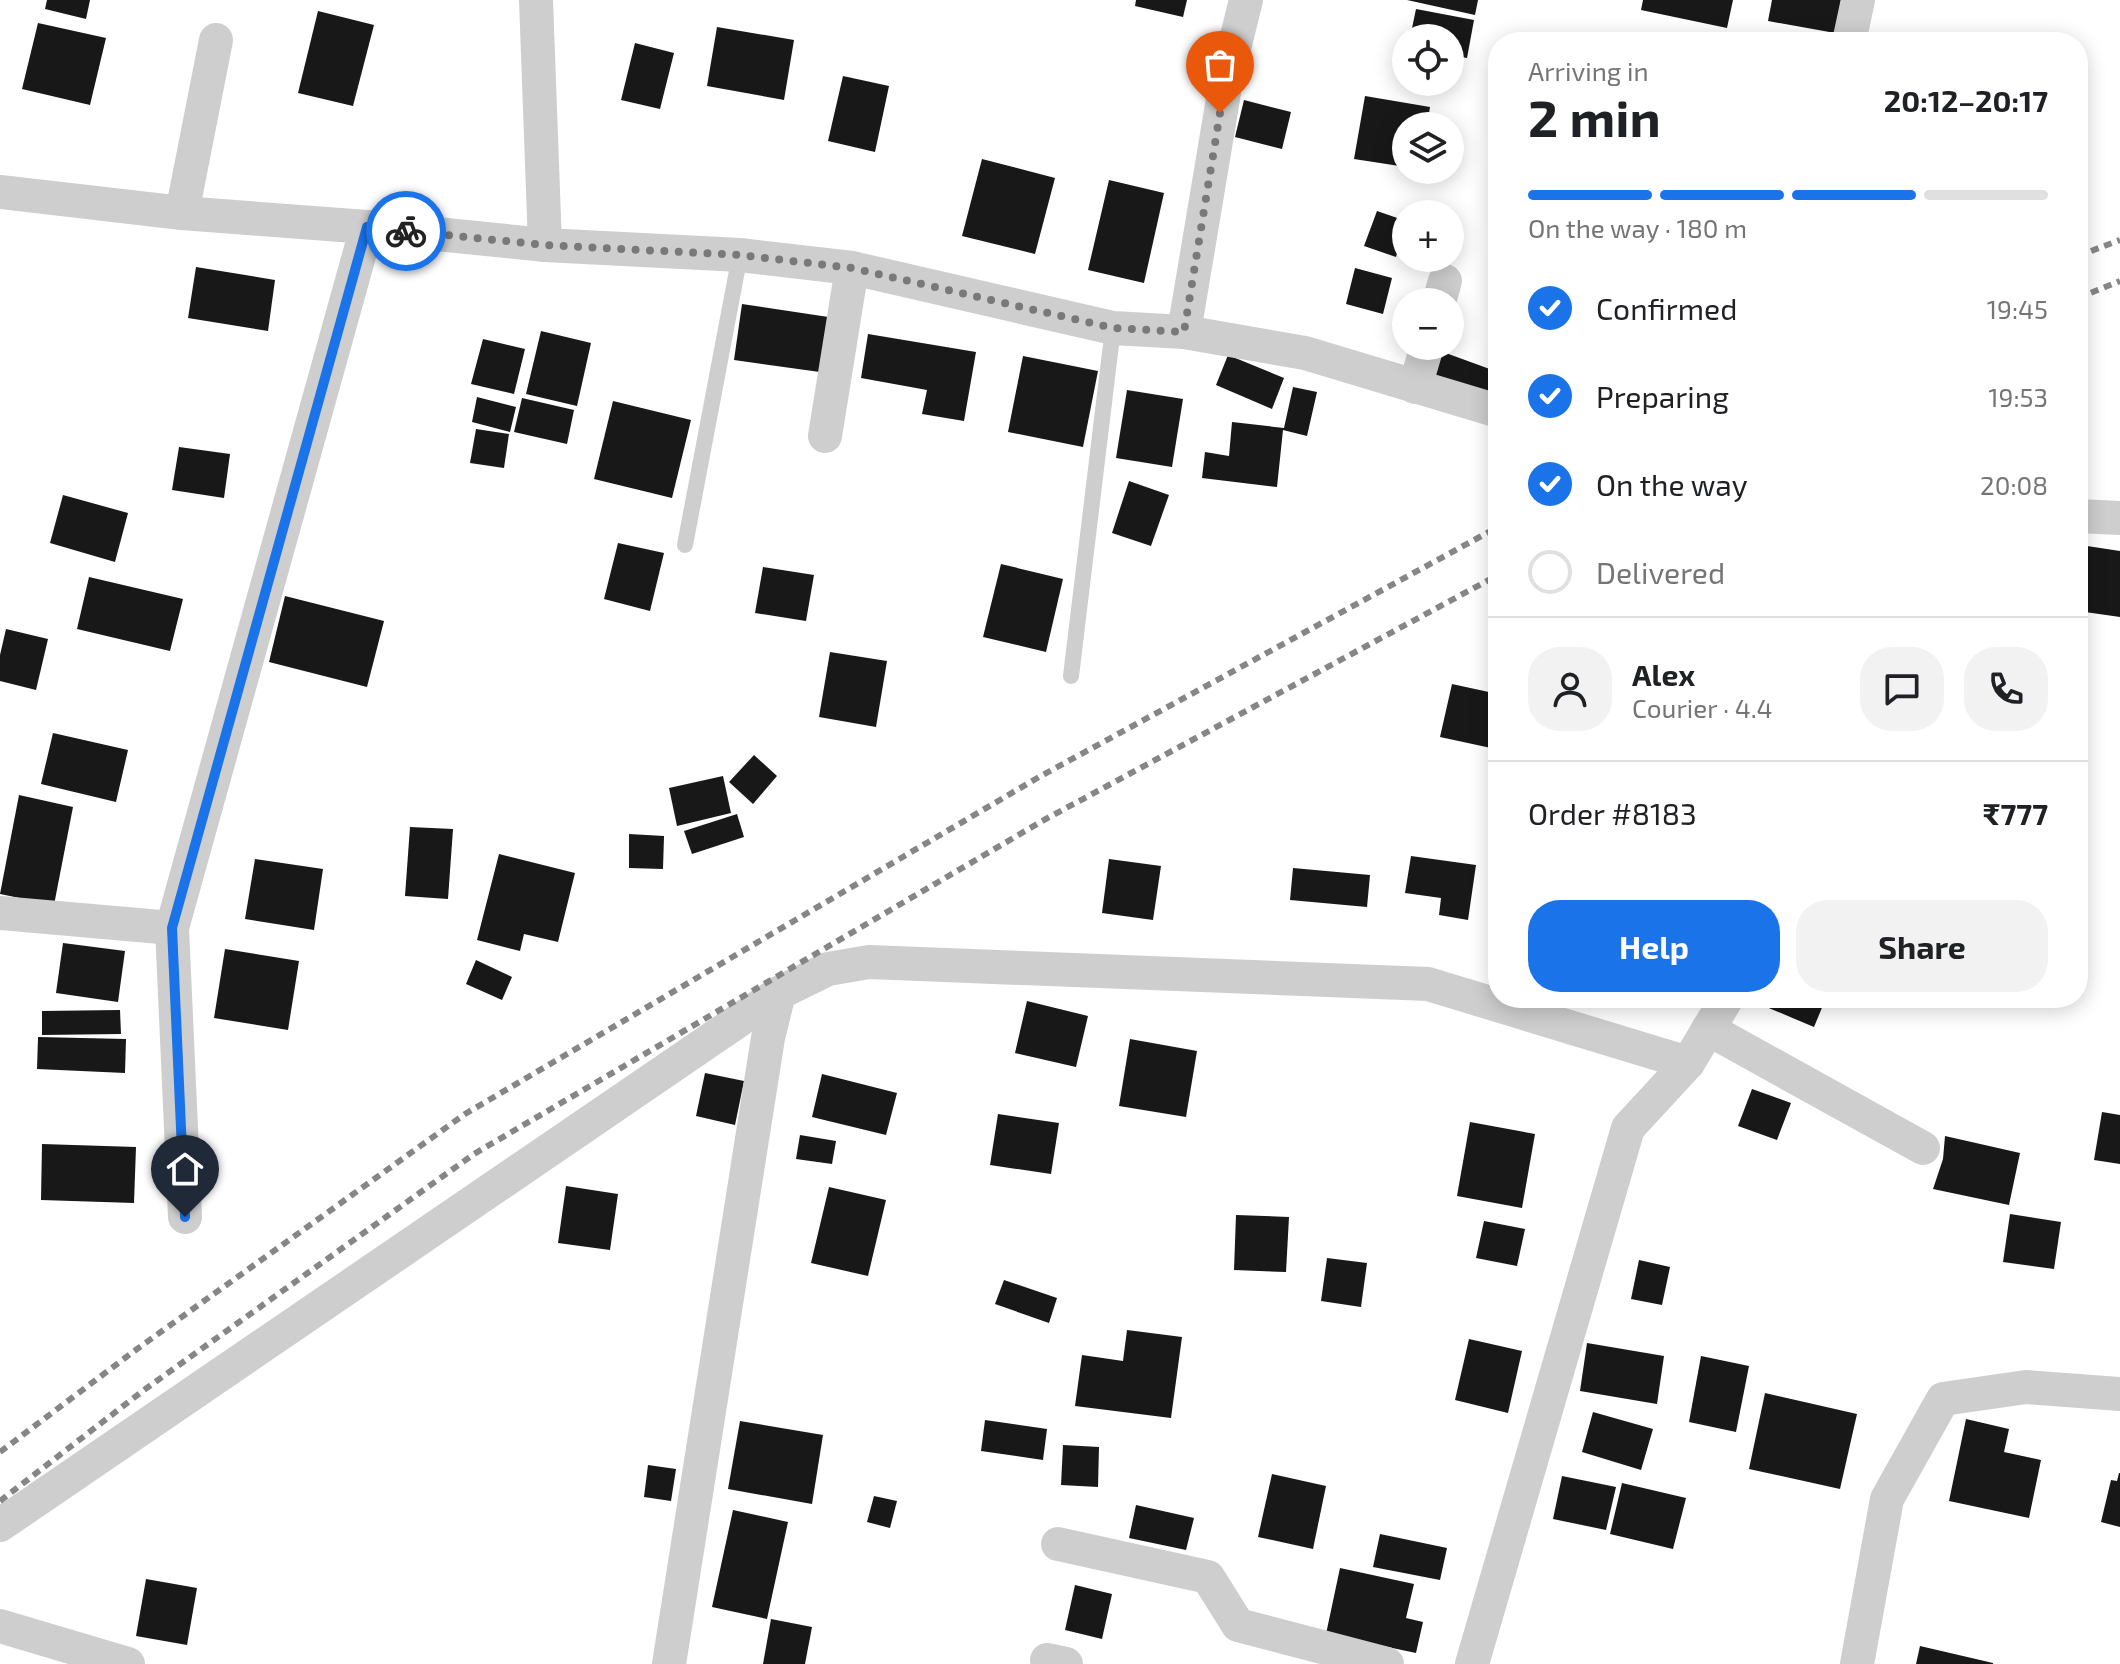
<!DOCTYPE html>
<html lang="en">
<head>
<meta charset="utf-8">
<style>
  body { margin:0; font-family:"Exo 2",sans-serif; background:#f2f2f2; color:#202124; height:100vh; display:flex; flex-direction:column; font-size:30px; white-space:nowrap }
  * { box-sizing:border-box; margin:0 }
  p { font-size:26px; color:#757577 }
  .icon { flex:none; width:44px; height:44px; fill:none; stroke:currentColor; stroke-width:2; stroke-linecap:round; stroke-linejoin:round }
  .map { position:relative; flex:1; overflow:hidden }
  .details { position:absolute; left:1488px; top:32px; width:600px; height:976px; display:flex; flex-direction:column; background:#fff; border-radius:32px; box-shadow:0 4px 20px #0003 }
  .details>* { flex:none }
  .tools { position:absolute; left:1392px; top:24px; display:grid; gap:16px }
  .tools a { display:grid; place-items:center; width:72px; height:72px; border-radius:50%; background:#fff; box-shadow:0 4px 20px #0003; font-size:40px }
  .pin { position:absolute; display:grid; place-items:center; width:68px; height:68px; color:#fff; margin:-82px -34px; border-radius:50% 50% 50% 0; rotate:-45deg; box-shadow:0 0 8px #0007 }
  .pin .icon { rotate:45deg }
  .courier { position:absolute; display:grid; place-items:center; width:80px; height:80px; margin:-40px; border:6px solid #1a73e8; border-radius:50%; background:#fff; color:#222; box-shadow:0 2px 10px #0007 }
  .head em { font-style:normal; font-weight:700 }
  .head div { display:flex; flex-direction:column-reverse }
  .head { display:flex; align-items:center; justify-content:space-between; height:136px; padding:0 40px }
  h1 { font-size:52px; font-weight:700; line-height:60px }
  .bar { display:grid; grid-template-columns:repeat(4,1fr); gap:12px 8px; align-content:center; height:96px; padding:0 40px }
  .bar i { height:10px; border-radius:6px; background:#e0e0e0 }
  .bar .selected { background:#1a73e8 }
  .bar p { grid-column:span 4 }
  .line { display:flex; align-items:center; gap:20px; padding:0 40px; border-top:2px solid #e0e0e0 }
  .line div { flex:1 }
  .round { display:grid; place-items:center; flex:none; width:84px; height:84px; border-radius:32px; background:#f2f2f2 }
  ol { padding:0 40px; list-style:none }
  li { display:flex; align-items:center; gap:24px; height:88px }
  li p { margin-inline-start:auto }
  li .icon { padding:8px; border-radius:50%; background:#1a73e8; color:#fff; stroke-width:4 }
  li:last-child { color:#757577 }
  li i { width:44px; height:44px; border:4px solid #e0e0e0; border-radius:50% }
  .button { display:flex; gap:16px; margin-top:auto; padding:16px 40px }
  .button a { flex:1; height:92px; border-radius:32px; background:#1a73e8; color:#fff; font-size:32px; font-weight:700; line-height:92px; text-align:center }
  .button a+a { background:#f2f2f2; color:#202124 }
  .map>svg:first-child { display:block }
</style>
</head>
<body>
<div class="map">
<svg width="2120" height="1664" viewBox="0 0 2120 1664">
  <rect width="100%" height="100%" fill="#fff"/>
  <g fill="#181818">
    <polygon points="47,0 90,0 86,19 45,9"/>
    <polygon points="1136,0 1187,0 1183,17 1135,6"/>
    <polygon points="1407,0 1478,0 1475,15"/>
    <polygon points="1643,0 1733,0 1727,28 1641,10"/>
    <polygon points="1772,0 1841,0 1835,33 1768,21"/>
    <polygon points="1416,9 1474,20 1467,58 1450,55 1450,38 1410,38"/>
    <polygon points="318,11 374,25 353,106 298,93"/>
    <polygon points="38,23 106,38 90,105 22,89"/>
    <polygon points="717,27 794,40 784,100 707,86"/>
    <polygon points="1967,33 2015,40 2015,42 1965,42"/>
    <polygon points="635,43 674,53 660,109 621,100"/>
    <polygon points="843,76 889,86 875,152 828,141"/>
    <polygon points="1365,96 1430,107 1427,126 1406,126 1406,167 1354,159"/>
    <polygon points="1244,100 1291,112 1282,149 1235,137"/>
    <polygon points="982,159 1055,178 1035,254 962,236"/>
    <polygon points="1109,180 1164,193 1144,283 1088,270"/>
    <polygon points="1377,211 1406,221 1396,257 1364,246"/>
    <polygon points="196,267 275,280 268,331 188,318"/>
    <polygon points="1355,268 1392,278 1383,314 1346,304"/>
    <polygon points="742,304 835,318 827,373 734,360"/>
    <polygon points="541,331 591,343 577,406 526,394"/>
    <polygon points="868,334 976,352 964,421 922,414 927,390 861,378"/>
    <polygon points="483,339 525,349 514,394 471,384"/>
    <polygon points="1443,352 1498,372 1498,405 1432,381"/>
    <polygon points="1228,355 1284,378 1272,409 1216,385"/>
    <polygon points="1023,356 1098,371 1083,447 1008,432"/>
    <polygon points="1293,387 1317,392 1307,436 1283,430 1277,487 1202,478 1205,452 1229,456 1232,422 1284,428"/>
    <polygon points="1127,390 1183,399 1172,467 1116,458"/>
    <polygon points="477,397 516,407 510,432 472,422"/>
    <polygon points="522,398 574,410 567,444 514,432"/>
    <polygon points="613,401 691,420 672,498 594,479"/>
    <polygon points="476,429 509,434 504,468 470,463"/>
    <polygon points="179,447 230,454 224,498 172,490"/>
    <polygon points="1129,481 1169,495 1151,546 1112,533"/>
    <polygon points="63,495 128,513 115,562 50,543"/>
    <polygon points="618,543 664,553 650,611 604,599"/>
    <polygon points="2087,546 2120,551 2120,617 2078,611"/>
    <polygon points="1001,564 1063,579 1046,652 983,637"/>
    <polygon points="763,567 814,575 806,621 755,613"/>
    <polygon points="89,577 183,599 170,651 77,629"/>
    <polygon points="285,596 384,621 367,687 269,662"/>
    <polygon points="6,629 48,639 36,690 0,681 0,655"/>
    <polygon points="830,652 887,661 876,727 819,717"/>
    <polygon points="1452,684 1498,694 1498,716 1491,748 1440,737"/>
    <polygon points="53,733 128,750 116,802 41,784"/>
    <polygon points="754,755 777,776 753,804 729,782"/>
    <polygon points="723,776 731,813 677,826 669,788"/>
    <polygon points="19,795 73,807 54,905 0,894"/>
    <polygon points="737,814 744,837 692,854 684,831"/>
    <polygon points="410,827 453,829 448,899 405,896"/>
    <polygon points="629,834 664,836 663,869 629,868"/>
    <polygon points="499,854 575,873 558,942 524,934 520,951 477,940"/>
    <polygon points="1411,856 1476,865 1468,920 1439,915 1441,898 1405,893"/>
    <polygon points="255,859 323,869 314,930 245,919"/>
    <polygon points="1109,859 1161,866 1153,920 1102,913"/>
    <polygon points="1293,868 1370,875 1367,907 1290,900"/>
    <polygon points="63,943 125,951 118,1002 56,993"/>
    <polygon points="225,949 299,961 288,1030 214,1018"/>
    <polygon points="476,960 512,977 502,1000 466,984"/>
    <polygon points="1745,998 1826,998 1814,1027"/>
    <polygon points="1027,1001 1088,1016 1076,1067 1015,1053"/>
    <polygon points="120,1010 121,1034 42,1035 42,1011"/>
    <polygon points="38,1037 126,1039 125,1073 37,1069"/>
    <polygon points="1130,1039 1197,1051 1186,1117 1119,1106"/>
    <polygon points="705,1073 744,1081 735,1125 696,1116"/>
    <polygon points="822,1074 897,1093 886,1135 812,1117"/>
    <polygon points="1752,1089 1791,1103 1777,1140 1738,1126"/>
    <polygon points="2102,1112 2120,1115 2120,1164 2094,1160"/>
    <polygon points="998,1114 1059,1123 1051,1174 990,1165"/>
    <polygon points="1470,1122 1535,1134 1522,1208 1457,1196"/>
    <polygon points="800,1135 836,1141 832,1164 796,1159"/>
    <polygon points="1945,1136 2020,1153 2009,1205 1933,1189 1943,1159"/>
    <polygon points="42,1144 136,1147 134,1203 41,1200"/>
    <polygon points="566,1186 618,1194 610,1250 558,1243"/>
    <polygon points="829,1187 886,1200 868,1276 811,1263"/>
    <polygon points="2010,1214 2061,1222 2054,1269 2003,1262"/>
    <polygon points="1236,1215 1289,1217 1286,1272 1234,1270"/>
    <polygon points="1484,1221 1525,1229 1517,1266 1476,1258"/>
    <polygon points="1327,1258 1367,1263 1361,1307 1321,1301"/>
    <polygon points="1639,1260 1670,1267 1662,1305 1631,1299"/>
    <polygon points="1004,1280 1057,1298 1049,1323 995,1304"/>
    <polygon points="1127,1330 1182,1337 1171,1418 1075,1406 1082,1355 1123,1361"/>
    <polygon points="1469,1339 1522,1351 1508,1413 1455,1400"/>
    <polygon points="1587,1343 1664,1356 1657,1404 1580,1391"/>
    <polygon points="1701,1356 1749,1366 1736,1432 1689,1422"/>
    <polygon points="1765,1393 1857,1414 1840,1489 1749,1469"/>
    <polygon points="1593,1412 1653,1429 1641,1470 1582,1452"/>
    <polygon points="1966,1419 2009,1429 2004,1452 2041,1460 2029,1518 1949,1501"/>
    <polygon points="985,1420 1047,1429 1043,1460 981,1451"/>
    <polygon points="740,1421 823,1435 812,1504 728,1489"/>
    <polygon points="1063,1445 1099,1447 1098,1487 1061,1485"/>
    <polygon points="648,1465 676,1469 671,1501 644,1497"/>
    <polygon points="2119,1473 2120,1473 2120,1527 2101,1522 2111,1480 2117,1481"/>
    <polygon points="1272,1474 1326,1486 1313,1549 1258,1537"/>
    <polygon points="1562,1476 1616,1487 1606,1530 1553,1519"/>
    <polygon points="1622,1483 1686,1498 1673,1549 1610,1534"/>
    <polygon points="874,1496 897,1501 890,1528 867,1522"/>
    <polygon points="1136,1505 1194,1518 1186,1550 1129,1538"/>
    <polygon points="733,1510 788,1522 767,1619 712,1607"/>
    <polygon points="1380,1534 1447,1548 1440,1580 1373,1567"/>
    <polygon points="1340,1568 1414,1584 1406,1618 1423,1622 1416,1653 1326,1634"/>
    <polygon points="146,1579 197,1588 187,1645 136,1636"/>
    <polygon points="1075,1585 1112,1594 1102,1639 1065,1630"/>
    <polygon points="771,1619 812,1627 805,1664 763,1664"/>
    <polygon points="1920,1646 1993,1663 1993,1664 1916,1664"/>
  </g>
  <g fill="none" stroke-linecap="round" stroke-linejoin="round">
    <g stroke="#cecece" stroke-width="16">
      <polyline points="685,545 740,255"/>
      <polyline points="1071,676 1113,328"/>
    </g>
    <g stroke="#cecece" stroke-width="34">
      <polyline points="536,0 545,245"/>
      <polyline points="1849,42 1858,0"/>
      <polyline points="0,192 182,213 367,227 545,245 740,255 852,268 1113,328 1184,332 1305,353 1498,411"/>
      <polyline points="182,213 216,40"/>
      <polyline points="1439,302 1445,281"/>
      <polyline points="1184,332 1226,81 1246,0"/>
      <polyline points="1415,387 1427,346"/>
      <polyline points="825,436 852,268"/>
      <polyline points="2078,516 2120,518"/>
      <polyline points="0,913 172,928"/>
      <polyline points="1708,1029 1923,1148"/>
      <polyline points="185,1217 172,928 367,227"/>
      <polyline points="0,1525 779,993"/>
      <polyline points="1058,1544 1208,1577 1238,1625 1387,1664"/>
      <polyline points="0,1626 128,1664"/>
      <polyline points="1047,1660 1066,1664"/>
      <polyline points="669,1664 768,1038 779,993 828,969 869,962 1428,984 1688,1063"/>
      <polyline points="1472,1664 1628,1128 1688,1063 1727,998"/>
      <polyline points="1857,1664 1887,1499 1943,1399 2026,1387 2120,1394"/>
    </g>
    <g stroke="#868686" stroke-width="6" stroke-dasharray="8 6" stroke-linecap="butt">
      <polyline points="2078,256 2120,240"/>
      <polyline points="2078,298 2120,281"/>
      <polyline points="0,1452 137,1349 465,1114 1039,777 1498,527"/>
      <polyline points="0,1501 144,1390 474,1154 1044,820 1498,575"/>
    </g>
  </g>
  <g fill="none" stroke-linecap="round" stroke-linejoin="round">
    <polyline stroke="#797979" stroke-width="8" stroke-dasharray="0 14.4" points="406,231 545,245 740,255 852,268 1113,328 1184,332 1220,113"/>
    <polyline stroke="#1a73e8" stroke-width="10" points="185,1217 172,928 367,227 406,231"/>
  </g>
</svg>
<div class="tools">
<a><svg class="icon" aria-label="locate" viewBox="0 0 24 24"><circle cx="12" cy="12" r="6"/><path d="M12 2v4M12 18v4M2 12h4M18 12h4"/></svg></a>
<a><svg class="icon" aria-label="layers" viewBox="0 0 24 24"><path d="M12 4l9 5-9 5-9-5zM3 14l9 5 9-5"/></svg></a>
<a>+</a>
<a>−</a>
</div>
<div class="pin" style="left:1220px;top:113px;background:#ea580c"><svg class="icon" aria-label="bag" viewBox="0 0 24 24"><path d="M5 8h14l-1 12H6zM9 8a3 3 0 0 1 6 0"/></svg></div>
<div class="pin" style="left:185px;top:1217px;background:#1f2937"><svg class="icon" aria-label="home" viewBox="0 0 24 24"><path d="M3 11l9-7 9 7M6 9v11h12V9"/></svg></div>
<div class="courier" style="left:406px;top:231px"><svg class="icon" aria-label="bike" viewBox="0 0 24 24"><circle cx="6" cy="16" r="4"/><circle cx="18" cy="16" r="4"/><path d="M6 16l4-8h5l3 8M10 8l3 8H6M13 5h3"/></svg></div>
<section class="details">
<div class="head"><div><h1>2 min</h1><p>Arriving in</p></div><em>20:12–20:17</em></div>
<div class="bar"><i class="selected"></i><i class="selected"></i><i class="selected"></i><i></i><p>On the way · 180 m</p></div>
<ol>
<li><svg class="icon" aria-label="check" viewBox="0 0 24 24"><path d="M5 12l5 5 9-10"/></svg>Confirmed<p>19:45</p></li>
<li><svg class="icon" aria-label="check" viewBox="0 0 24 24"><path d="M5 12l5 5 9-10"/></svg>Preparing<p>19:53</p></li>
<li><svg class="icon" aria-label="check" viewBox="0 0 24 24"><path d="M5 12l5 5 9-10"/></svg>On the way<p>20:08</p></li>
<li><i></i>Delivered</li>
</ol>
<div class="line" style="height:144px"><a class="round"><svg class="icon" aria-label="person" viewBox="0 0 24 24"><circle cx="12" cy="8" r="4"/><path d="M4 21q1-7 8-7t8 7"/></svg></a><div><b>Alex</b><p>Courier · 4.4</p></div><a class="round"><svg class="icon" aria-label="chat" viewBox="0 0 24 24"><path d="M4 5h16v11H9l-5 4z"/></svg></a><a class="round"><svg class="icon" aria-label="phone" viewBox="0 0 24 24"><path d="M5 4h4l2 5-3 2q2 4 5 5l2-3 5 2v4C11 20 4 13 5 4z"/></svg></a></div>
<div class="line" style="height:104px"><div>Order #8183</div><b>₹777</b></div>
<div class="button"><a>Help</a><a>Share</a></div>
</section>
</div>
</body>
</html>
